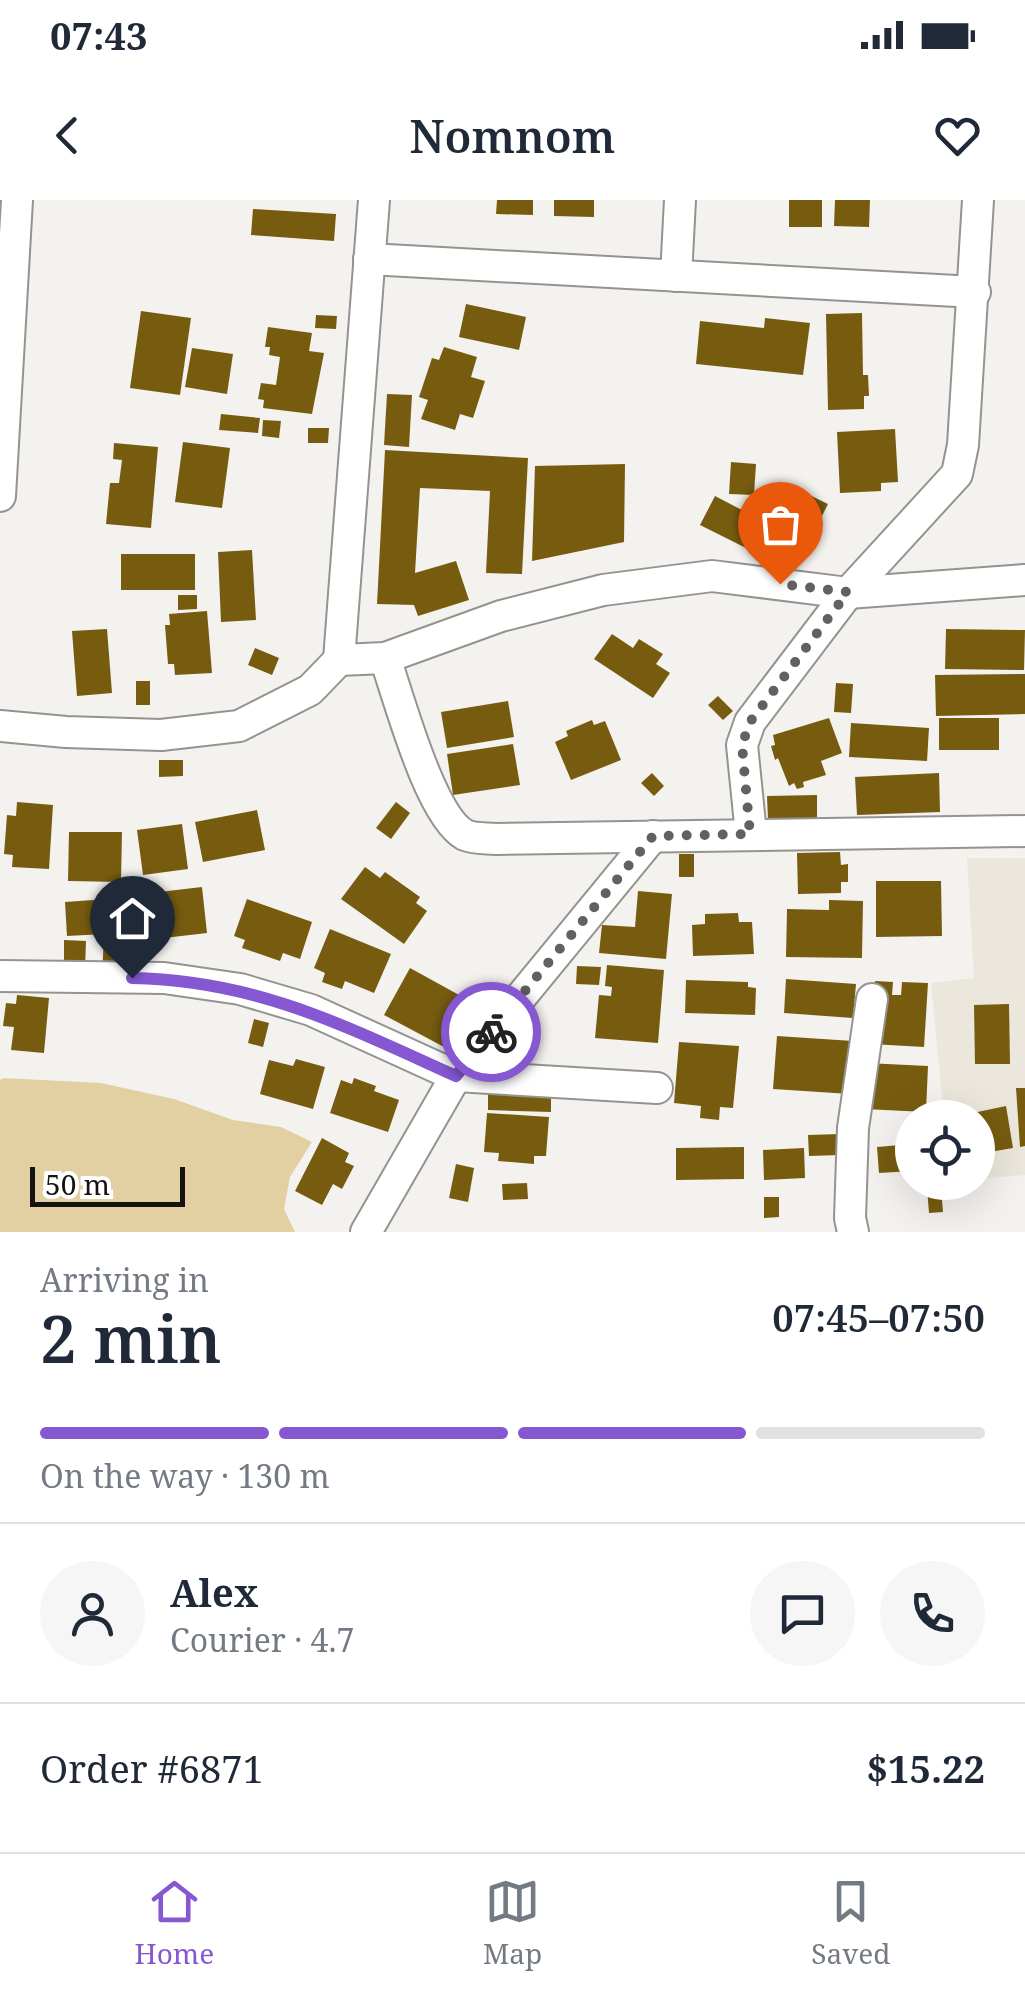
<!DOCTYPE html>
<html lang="en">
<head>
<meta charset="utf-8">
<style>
  body { margin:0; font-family:"Noto Serif",serif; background:#f6f6f7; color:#1f2937; height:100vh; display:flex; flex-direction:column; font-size:38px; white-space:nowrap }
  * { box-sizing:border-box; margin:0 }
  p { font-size:32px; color:#747a83 }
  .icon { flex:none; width:55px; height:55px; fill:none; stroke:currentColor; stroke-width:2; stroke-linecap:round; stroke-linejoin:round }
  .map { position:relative; height:1032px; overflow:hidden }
  .panel { display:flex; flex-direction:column; background:#fff; flex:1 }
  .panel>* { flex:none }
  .controls { position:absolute; left:895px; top:900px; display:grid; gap:20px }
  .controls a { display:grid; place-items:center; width:100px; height:100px; border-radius:50%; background:#fff; box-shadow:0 10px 40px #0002; font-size:50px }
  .scale { position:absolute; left:30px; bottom:25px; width:155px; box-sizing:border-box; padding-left:10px; border:5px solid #141312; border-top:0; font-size:28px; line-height:35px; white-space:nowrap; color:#141312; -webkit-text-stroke:8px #fff; paint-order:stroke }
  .pin { position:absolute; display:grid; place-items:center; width:85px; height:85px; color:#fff; margin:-102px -42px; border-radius:50% 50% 50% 0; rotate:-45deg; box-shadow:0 0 10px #0007 }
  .pin .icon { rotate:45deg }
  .courier { position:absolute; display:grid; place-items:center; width:100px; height:100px; margin:-50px; border:8px solid #8557d1; border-radius:50%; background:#fff; color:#222; box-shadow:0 2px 12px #0007 }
  .summary em { font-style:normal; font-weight:600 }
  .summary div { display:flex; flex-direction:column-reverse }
  .summary { display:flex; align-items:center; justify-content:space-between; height:170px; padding:0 40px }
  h1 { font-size:65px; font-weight:600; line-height:75px }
  .bar { display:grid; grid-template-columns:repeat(4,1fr); gap:15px 10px; align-content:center; height:120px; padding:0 40px }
  .bar i { height:12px; border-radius:8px; background:#e0e1e3 }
  .bar .current { background:#8557d1 }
  .bar p { grid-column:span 4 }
  .line { display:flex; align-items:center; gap:25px; padding:0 40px; border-top:2px solid #e0e1e3 }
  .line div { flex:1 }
  .round { display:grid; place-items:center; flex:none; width:105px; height:105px; border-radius:52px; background:#f6f6f7 }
  .status { display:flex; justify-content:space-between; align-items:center; height:70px; padding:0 50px; background:#fff; direction:ltr }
  .status svg { height:28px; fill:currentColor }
  header { display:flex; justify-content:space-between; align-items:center; height:130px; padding:0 40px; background:#fff; font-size:45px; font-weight:600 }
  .tab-bar { display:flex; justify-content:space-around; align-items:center; height:140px; border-top:2px solid #e0e1e3; background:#fff; font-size:28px; color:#747a83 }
  .tab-bar a { display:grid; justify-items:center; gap:5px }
  .tab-bar .current { color:#8557d1 }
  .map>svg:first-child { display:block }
</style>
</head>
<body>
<div class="status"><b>07:43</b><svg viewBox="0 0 49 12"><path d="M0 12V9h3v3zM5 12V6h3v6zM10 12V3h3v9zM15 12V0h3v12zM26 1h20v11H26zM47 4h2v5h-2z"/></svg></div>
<header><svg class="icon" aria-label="back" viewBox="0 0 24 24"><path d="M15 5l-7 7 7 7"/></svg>Nomnom<svg class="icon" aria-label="heart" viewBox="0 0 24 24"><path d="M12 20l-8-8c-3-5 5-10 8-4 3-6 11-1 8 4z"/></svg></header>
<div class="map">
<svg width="1025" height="1032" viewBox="0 0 1025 1032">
  <rect width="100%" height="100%" fill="#f4f2ef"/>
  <polygon fill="#ebe7dc" points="967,658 1025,658 1025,975 978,979 978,918 944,917 931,783 974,778"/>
  <polygon fill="#e3d0a2" points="3,878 101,883 174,899 233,920 281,927 312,942 290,977 284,1009 295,1032 0,1032 0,880"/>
  <g fill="#775c10">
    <polygon points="497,0 533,0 533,15 496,14"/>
    <polygon points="554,0 594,0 594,17 554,16"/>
    <rect x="789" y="0" width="33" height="27"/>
    <polygon points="835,0 870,0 869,27 834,26"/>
    <polygon points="253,9 336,14 334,41 251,35"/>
    <polygon points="466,104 526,117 519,150 459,137"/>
    <polygon points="141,111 191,118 180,195 130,188"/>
    <polygon points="862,113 863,175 868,175 869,196 864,196 864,209 828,210 826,114"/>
    <polygon points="316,115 337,116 336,129 315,128"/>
    <polygon points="765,118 810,123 803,175 696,164 700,121 764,128"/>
    <polygon points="268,127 312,133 309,151 324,153 312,214 263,208 264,200 258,199 261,183 276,185 280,157 269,155 270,147 265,147"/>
    <polygon points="444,147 477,157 471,177 485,181 473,218 460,214 455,230 421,219 428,200 419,197 432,158 439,160"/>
    <polygon points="192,148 233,154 227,194 185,187"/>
    <polygon points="387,194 412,195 409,247 384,245"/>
    <polygon points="221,214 260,218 258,233 219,230"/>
    <polygon points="263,220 281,221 279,238 262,236"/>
    <polygon points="308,228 329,228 328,243 308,243"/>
    <polygon points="895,229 898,282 881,283 881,291 840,293 837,232"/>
    <polygon points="183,242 230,248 222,308 175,302"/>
    <polygon points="114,243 158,247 151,328 106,324 110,283 119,283 122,260 113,259"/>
    <polygon points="385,250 528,258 522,374 486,373 490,291 420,288 415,373 456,361 469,400 418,416 414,405 377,404"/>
    <polygon points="731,262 756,264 754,295 729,294"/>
    <polygon points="625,264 624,342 532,361 535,266"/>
    <polygon points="799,290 828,304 802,356 774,341"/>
    <polygon points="715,296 765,322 750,350 700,325"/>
    <polygon points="252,350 256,420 221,422 218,352"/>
    <rect x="121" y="354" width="74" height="36"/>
    <polygon points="178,395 197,395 197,409 178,410"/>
    <polygon points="207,411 212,473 175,475 174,464 168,464 165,425 170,425 169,414"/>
    <polygon points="107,429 112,493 77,496 72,431"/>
    <polygon points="946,429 1025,430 1024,470 945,469"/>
    <polygon points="612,434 633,448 639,439 663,454 656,464 670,473 653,498 594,459"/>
    <polygon points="255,448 279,458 272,475 248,465"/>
    <polygon points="1025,474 1025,514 936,516 935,475"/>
    <rect x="136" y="481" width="14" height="24"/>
    <polygon points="836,483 853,484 851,513 834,512"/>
    <polygon points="718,496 733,511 723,520 708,505"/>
    <polygon points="508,501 514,537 447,548 441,512"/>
    <polygon points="829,518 842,553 821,561 826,575 803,582 804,587 797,589 794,583 789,586 778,558 775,560 771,546 775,545 773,535"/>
    <rect x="939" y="518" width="60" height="32"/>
    <polygon points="592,520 594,525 605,521 621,560 571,580 555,542 568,536 566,531"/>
    <polygon points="851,523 929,528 927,561 849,557"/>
    <polygon points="513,544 520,585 453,595 447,554"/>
    <polygon points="159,560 183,560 183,576 159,577"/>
    <polygon points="652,573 664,586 654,596 641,583"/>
    <polygon points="939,573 940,612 857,615 855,577"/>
    <polygon points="817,595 817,619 768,620 767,596"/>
    <polygon points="17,602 53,605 49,669 12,667 13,655 4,654 7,615 16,616"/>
    <polygon points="396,602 410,613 391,639 376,628"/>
    <polygon points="257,610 265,650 203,662 195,622"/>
    <polygon points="182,624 188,669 143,675 137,630"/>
    <polygon points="69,632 122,632 121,682 68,681"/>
    <polygon points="840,652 841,665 848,664 848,682 841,682 841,693 798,694 797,653"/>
    <rect x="679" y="654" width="15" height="23"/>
    <polygon points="365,667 380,678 385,672 420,697 416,703 427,711 404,744 341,699"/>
    <polygon points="876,681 941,681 942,736 876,737"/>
    <polygon points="202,687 207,733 147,740 142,694"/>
    <polygon points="638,691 672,694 666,759 599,753 602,725 635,727"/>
    <polygon points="121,698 123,733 67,736 65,702"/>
    <polygon points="247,699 312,722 300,759 283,753 280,761 242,748 245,740 234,736"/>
    <polygon points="829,700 863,701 862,758 786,757 787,709 829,710"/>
    <polygon points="738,713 739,722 752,722 754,754 693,756 692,725 705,724 705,714"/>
    <polygon points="330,729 391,754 374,793 345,781 342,789 322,782 325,773 314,768"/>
    <polygon points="104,739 124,739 122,772 102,772"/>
    <polygon points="64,740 86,741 85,769 64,769"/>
    <polygon points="607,765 664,770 658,843 595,838 599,795 611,796 612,787 605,786"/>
    <polygon points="577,766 601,767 599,785 576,784"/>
    <polygon points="410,768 470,801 444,847 384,815"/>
    <polygon points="786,779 856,784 853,818 784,813"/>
    <polygon points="686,780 748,782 748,787 756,788 755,815 685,813"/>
    <polygon points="875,781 893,782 892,795 901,795 902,782 928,783 924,847 871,844"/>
    <polygon points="17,795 49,798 44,853 11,850 14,827 3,826 6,803 16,804"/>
    <polygon points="1009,804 1010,864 975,864 974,805"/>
    <polygon points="254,819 269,823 263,847 248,843"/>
    <polygon points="777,836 853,841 850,894 773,889"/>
    <polygon points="679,842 739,846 733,908 720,907 719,920 700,918 701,906 674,903"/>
    <polygon points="296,859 325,867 313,909 260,894 269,860 293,866"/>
    <polygon points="866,863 928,866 926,912 864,909"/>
    <polygon points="354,878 376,886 374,891 399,900 388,932 330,913 341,880 352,884"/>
    <polygon points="1016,888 1025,888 1025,946 1020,947"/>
    <polygon points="488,894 551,897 551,912 488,910"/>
    <polygon points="1006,906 1013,948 978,954 978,918 949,918"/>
    <polygon points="487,913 549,917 546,956 534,956 534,964 498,961 499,953 484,952"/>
    <polygon points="840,934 841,955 809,956 808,935"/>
    <polygon points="322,938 349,953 345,962 354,966 342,989 333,984 322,1005 295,991"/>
    <polygon points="912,944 912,971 879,973 877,947"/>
    <polygon points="744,947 744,979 676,980 676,948"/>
    <polygon points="804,948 805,978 764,980 763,950"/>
    <polygon points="456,964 474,968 468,1002 449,998"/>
    <polygon points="527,983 528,999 503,1000 502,984"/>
    <polygon points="941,987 943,1012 929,1013 927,988"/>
    <polygon points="764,997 779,997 779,1017 764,1018"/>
  </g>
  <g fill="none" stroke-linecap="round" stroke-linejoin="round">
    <defs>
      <g id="minor">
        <polyline points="369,59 975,92"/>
        <polyline points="676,76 680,0"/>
        <polyline points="0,296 17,0"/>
        <path d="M385,458C399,498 430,616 465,635C474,639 486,638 496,639L1025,631"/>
        <polyline points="339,460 374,0"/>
        <polyline points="0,526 66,532 161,535 239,526 310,490 339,460 385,458 501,416 603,390 712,376 848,393 1025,380"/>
        <polyline points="751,634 742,545 750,522 848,393 957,274 963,245 978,0"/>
        <polyline points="0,776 164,778 240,789 311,810 456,876 657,888"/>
        <polyline points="366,1032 456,876 653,636"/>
        <polyline points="853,1032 850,1018 853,928 872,799"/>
      </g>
    </defs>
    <use href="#minor" stroke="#949390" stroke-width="34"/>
    <use href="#minor" stroke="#fff" stroke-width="30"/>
  </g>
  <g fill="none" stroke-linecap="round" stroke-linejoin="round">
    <polyline stroke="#62615f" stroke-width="10" stroke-dasharray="0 18" points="491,832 653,636 750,634 742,545 750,522 848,392 780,384"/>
    <path stroke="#8557d1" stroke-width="12" d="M132,778C256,780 345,826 456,876L491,832"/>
  </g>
</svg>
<div class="controls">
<a><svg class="icon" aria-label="locate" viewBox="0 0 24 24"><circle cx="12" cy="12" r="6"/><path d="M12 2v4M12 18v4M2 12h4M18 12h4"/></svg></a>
</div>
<div class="scale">50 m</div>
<div class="pin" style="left:780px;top:384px;background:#ea580c"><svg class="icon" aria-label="bag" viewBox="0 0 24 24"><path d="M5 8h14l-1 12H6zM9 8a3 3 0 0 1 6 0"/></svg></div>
<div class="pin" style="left:132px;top:778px;background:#1f2937"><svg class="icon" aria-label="home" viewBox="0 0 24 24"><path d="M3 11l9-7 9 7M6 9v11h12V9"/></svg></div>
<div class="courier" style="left:491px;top:832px"><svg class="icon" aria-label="bike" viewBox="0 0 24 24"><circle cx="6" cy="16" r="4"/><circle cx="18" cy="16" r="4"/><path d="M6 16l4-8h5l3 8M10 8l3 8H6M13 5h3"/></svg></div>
</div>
<section class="panel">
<div class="summary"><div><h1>2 min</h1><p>Arriving in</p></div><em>07:45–07:50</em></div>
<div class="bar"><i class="current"></i><i class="current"></i><i class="current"></i><i></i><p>On the way · 130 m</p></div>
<div class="line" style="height:180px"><a class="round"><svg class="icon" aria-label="person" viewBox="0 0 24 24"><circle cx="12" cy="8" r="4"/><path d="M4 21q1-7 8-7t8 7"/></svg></a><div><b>Alex</b><p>Courier · 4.7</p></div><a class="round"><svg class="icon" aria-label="chat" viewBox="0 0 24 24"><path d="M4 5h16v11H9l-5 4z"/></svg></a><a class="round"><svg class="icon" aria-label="phone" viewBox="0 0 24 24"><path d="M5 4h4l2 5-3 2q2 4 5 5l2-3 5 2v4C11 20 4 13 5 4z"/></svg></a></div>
<div class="line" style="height:130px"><div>Order #6871</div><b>$15.22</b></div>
</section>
<nav class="tab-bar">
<a class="current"><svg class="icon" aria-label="home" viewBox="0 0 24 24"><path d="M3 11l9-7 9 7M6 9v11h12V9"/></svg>Home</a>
<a><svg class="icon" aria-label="map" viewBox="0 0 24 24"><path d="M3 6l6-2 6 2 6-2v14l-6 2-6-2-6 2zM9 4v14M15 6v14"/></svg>Map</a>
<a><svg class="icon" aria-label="saved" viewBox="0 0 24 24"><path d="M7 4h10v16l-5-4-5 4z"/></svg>Saved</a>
</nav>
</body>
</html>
